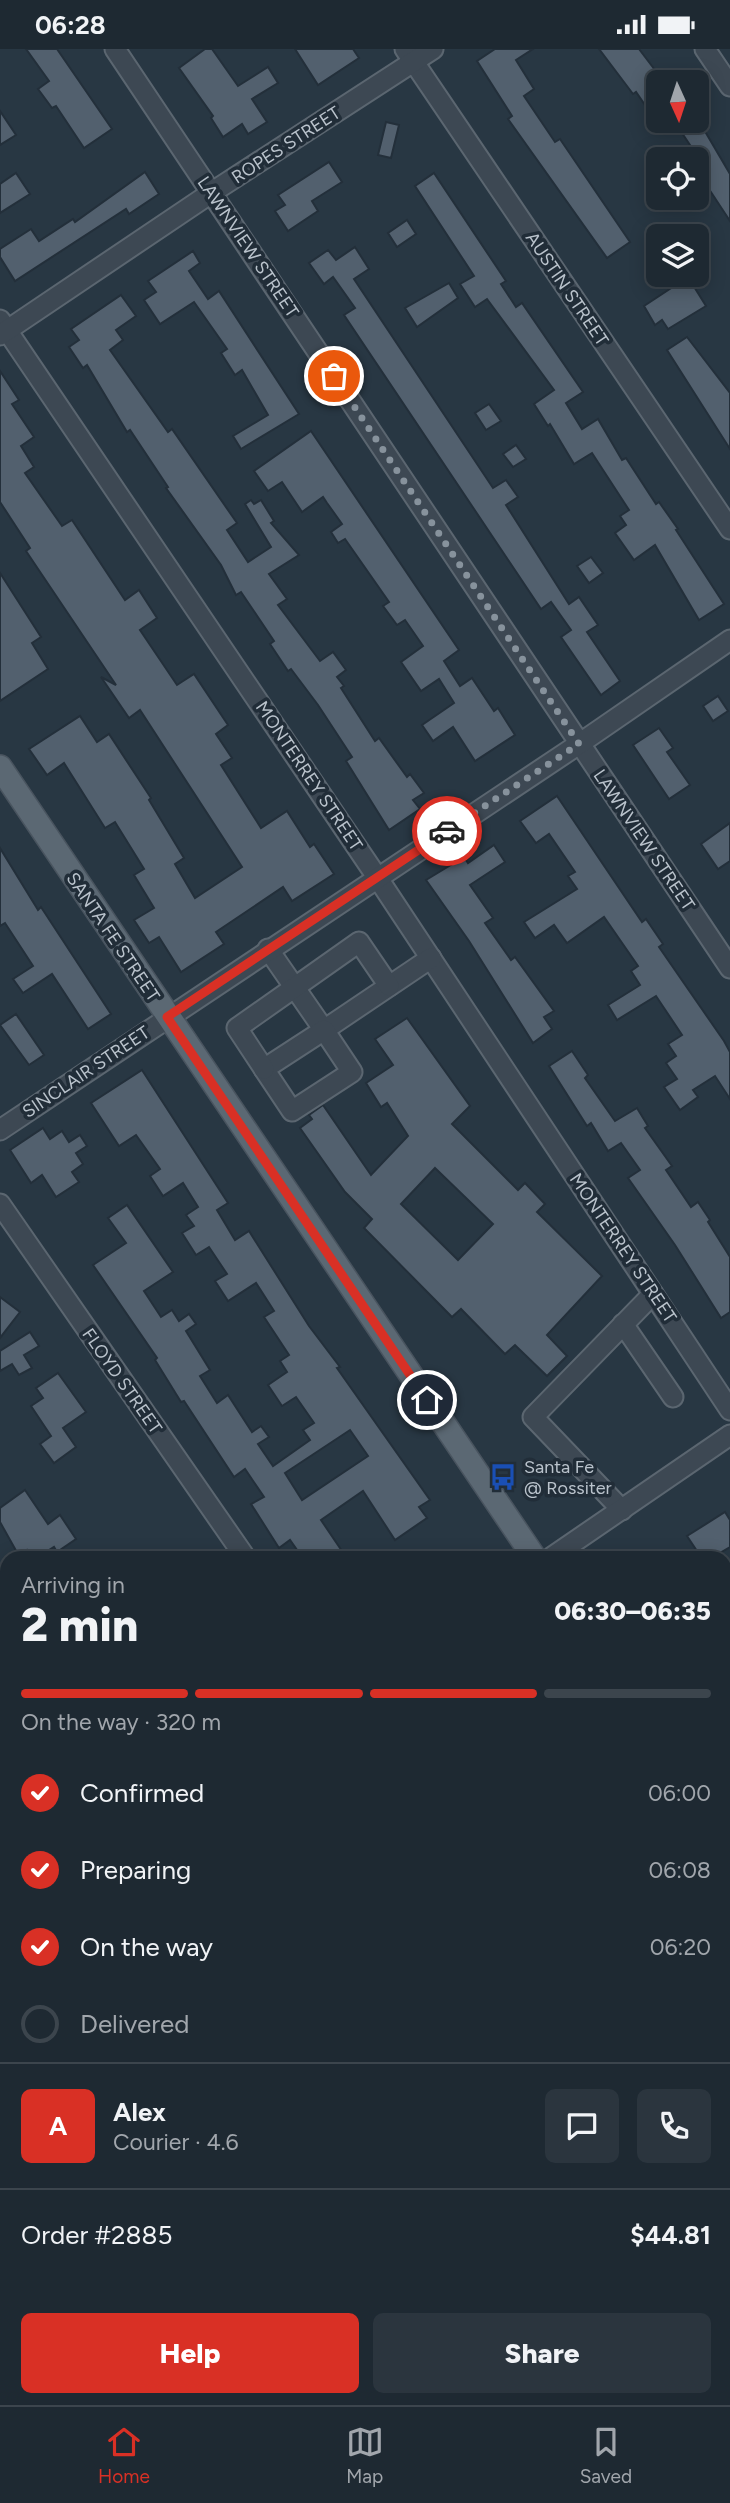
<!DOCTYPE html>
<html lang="en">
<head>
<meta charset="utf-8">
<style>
  body { margin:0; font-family:Figtree,sans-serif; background:#2b353e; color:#f1f3f6; height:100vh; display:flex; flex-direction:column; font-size:26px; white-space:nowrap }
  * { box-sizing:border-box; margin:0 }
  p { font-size:23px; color:#a1a6ac }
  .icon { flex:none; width:38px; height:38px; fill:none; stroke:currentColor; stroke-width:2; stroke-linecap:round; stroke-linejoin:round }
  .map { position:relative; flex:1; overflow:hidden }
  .side { position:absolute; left:0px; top:1502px; width:732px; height:856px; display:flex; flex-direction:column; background:#1e2932; border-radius:21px 21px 0 0; box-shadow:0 4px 18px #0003,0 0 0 2px #3c454d }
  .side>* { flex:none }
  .needle { width:46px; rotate:177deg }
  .fabs { position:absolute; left:646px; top:21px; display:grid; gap:14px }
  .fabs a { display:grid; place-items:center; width:63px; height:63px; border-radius:10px; background:#1e2932; box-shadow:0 4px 18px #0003,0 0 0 2px #3c454d; font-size:35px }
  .pin { position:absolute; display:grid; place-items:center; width:60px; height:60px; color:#fff; margin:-30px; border:4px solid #fff; border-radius:50%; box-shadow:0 2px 7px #0007 }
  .courier { position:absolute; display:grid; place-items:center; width:70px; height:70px; margin:-35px; border:5px solid #d93025; border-radius:50%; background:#fff; color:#222; box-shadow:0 2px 9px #0007 }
  .summary em { font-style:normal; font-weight:800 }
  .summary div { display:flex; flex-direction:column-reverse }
  .summary { display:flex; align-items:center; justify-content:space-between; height:119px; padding:0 21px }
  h1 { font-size:46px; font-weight:800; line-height:52px }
  .bar { display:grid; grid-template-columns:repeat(4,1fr); gap:10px 7px; align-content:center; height:84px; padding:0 21px }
  .bar i { height:9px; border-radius:5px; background:#3c454d }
  .bar .selected { background:#d93025 }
  .bar p { grid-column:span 4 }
  .line { display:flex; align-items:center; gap:18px; padding:0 21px; border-top:2px solid #3c454d }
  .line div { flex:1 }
  .round { display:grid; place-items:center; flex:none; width:74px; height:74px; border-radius:10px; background:#2b353e }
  ol { padding:0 21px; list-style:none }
  li { display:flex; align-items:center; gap:21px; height:77px }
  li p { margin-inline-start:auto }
  li .icon { padding:7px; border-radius:50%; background:#d93025; color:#fff; stroke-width:4 }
  li:last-child { color:#a1a6ac }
  li i { width:38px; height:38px; border:4px solid #3c454d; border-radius:50% }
  .action { display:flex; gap:14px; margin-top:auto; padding:14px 21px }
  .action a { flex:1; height:80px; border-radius:10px; background:#d93025; color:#fff; font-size:28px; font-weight:800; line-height:80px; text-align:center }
  .action a+a { background:#2b353e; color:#f1f3f6 }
  .status { display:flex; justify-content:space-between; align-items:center; height:49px; padding:0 35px; background:#1e2932; direction:ltr }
  .status svg { height:19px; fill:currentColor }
  .menu { display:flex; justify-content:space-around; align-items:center; height:98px; border-top:2px solid #3c454d; background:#1e2932; font-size:19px; color:#a1a6ac }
  .menu a { display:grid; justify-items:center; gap:4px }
  .menu .selected { color:#d93025 }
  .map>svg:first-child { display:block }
</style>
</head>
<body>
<div class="status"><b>06:28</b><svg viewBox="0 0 49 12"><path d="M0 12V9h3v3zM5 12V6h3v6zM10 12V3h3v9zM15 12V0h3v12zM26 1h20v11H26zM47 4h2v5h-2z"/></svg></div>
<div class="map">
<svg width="730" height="2356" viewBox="0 0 730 2356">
  <rect width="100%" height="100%" fill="#283743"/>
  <g fill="#52606e" stroke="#232f3a" stroke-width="2" fill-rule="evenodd">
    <polygon points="26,0 57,0 112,80 84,99 56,57 52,59 38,40 49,32"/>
    <polygon points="205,0 212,0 238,37 268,18 278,34 252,50 267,73 248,85 242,75 223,88 211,69 213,67 179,19"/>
    <polygon points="295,0 353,0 359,9 318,36"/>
    <polygon points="495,0 533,0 516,11 534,40 524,47 555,93 560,90 630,193 607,209 508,70 512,67 477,12"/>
    <polygon points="599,0 639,0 658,25 658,75 636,43 633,45"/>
    <polygon points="0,62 16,86 0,96"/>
    <polygon points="696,67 730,125 730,172 707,137 696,144 696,117 702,114 674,72 696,72"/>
    <polygon points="386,73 399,76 391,109 378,106"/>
    <polygon points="329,113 342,133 312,152 318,162 288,182 275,162 285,156 278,146"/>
    <polygon points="145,123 159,145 129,165 126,160 15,232 0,208 0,200 31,180 39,192 73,170 75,173"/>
    <polygon points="16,124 30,145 0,164 0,135"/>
    <polygon points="434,124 506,232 501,235 516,258 522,254 583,343 566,354 582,380 598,370 622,411 626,409 656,455 659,453 678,480 676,481 724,555 699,571 655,496 634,511 615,484 626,476 620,467 629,461 592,404 574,415 550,375 548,377 534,355 554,341 487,250 475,258 460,235 474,227 415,137"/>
    <polygon points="407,171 416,185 397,198 388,184"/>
    <polygon points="355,198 369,220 354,230 493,439 506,431 518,448 506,456 569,555 579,548 598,576 587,583 620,632 601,646 561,588 571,581 551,553 541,560 344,266 355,259 333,228 324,235 309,214 328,201 336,211"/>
    <polygon points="193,202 200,214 189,222 208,250 219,242 299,365 241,400 233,387 268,366 242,321 235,326 221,304 227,300 194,253 160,275 144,251 156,243 148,232"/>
    <polygon points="688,228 706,257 668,280 662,271 655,276 644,257"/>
    <polygon points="449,234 458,249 417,278 405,259"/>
    <polygon points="121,246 136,267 116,281 123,291 110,301 168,383 172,380 237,474 227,481 248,513 271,498 245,455 251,451 254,455 261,451 274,472 271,474 299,506 269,525 287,550 278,556 320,612 333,603 346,621 337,628 344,637 341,639 375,692 379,689 407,728 410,725 424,744 413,751 420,760 389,781 346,712 352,708 318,656 291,620 288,622 270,595 274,592 241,543 236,546 221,516 166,439 168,438 130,381 127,383 87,316 83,319 69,298 79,291 71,280"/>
    <polygon points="687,288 730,344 730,400 667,301"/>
    <polygon points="0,322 19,351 12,355 34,388 21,397 34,418 25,424 62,477 72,471 125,551 139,541 157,569 140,581 177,636 194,625 228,676 216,685 232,709 221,716 261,779 287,762 310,798 314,795 334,825 292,852 283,838 216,883 224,895 181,923 159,888 149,894 134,871 154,859 134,826 144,820 115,773 105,779 64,714 47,726 29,700 80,667 97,693 109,685 151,749 149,751 184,809 175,815 195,849 242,818 140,661 129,669 101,628 116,636 26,502 30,499 0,453"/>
    <polygon points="489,355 501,372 486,381 475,364"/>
    <polygon points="311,382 459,601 444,612 460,637 472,629 494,662 498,659 515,686 475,712 453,678 433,692 422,676 454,654 439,630 421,642 401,613 423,597 405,571 397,576 383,557 389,553 345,490 338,494 331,483 342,475 327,454 323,448 302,463 282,433 268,442 254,422"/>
    <polygon points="516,396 526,410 513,418 503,405"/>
    <polygon points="591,508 603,524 589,534 577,517"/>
    <polygon points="0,524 41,588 32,594 48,620 0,652"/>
    <polygon points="718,647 728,662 713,672 703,657"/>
    <polygon points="659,679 673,699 667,703 690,736 669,750 633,696"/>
    <polygon points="557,747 642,873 646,870 663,895 659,898 724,992 730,1003 730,1050 715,1027 693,1041 698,1048 680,1061 664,1038 677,1030 666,1014 676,1007 668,995 682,986 656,947 617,971 608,956 640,936 631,922 638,917 604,868 567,894 554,876 535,889 524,873 577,840 568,827 575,823 549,785 536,794 520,772"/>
    <polygon points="730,774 730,812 718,820 701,795"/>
    <polygon points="494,796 505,813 470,836 493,869 485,874 511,911 515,908 554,962 544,968 552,980 533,994 469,892 426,831 464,808 468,814"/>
    <polygon points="0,799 38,861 41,858 111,965 88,980 52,925 23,944 13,930 33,917 5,874 0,877"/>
    <polygon points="16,965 44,1006 29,1016 0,976"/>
    <path d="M407,969L470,1057L452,1075L518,1141L525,1134L545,1155L537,1163L602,1227L547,1286L567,1307L547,1327L515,1296L505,1305L461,1260L452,1268L364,1179L372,1170L345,1143L300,1079L312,1070L309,1066L323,1056L371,1126L408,1087L387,1054L381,1058L366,1034L393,1016L375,990ZM435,1119L493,1175L458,1211L401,1155Z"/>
    <polygon points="572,1002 588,1026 585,1029 615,1072 637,1059 648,1077 645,1079 672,1117 666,1121 691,1158 698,1153 710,1171 708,1173 730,1208 730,1263 721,1269 675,1196 628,1129 640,1121 621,1094 608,1102 591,1074 587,1077 549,1017"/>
    <path d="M142,1021L228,1154L217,1161L235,1191L249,1182L309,1277L340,1318L337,1319L430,1451L419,1458L427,1469L395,1491L363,1442L321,1471L346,1508H302L290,1491L279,1499L251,1455L264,1448L245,1420L234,1428L184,1352L181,1353L155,1311L157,1309L93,1216L126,1194L108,1169L127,1156L173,1223L144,1242L161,1268L172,1261L179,1272L189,1265L196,1275L186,1282L210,1321L200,1327L217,1354L228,1346L252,1383L261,1377L269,1388L258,1395L273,1417L310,1391L303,1381L314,1374L296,1348L282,1357L268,1336L287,1323L280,1312L289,1306L264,1268L274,1262L256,1234L228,1252L215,1232L227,1225L209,1198L196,1206L182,1184L194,1177L186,1166L198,1158L183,1134L163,1147L150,1127L160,1120L136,1086L119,1097L91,1054ZM350,1381L368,1407L302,1451L285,1424Z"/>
    <polygon points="43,1079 50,1090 62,1082 69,1093 80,1086 87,1097 76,1104 83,1115 72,1123 79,1133 56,1148 42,1126 31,1134 10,1101"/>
    <polygon points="0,1248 20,1263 0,1289"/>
    <polygon points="30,1283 39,1297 24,1306 32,1319 19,1326 12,1315 0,1322 0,1302"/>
    <polygon points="58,1324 86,1363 63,1379 76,1398 54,1414 40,1395 51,1387 31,1357 43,1349 36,1339"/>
    <polygon points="25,1441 48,1475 60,1466 76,1490 57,1503 54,1498 38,1508 32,1508 27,1501 19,1507 0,1473 0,1459"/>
    <polygon points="725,1463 730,1471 730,1498 713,1508 701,1508 687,1487"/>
  </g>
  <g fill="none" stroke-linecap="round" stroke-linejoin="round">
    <defs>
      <g id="minor">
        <polyline points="115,0 730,919"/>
        <polyline points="405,0 730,480"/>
        <polyline points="705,0 730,37"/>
        <polyline points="0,271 377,828 730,1361"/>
        <polyline points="0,286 211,144 433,0"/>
        <polyline points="268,900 324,981 431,909"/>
        <polygon points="324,981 352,1023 292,1062 264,1020"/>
        <polyline points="264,1020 237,979 359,893 389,937"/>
        <polyline points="0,1081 579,695 730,591"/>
        <polyline points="0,1155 245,1508"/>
        <polyline points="623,1275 673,1348"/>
        <polyline points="622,1461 533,1368 653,1245"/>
        <polyline points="552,1508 730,1386"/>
        <polyline points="0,1611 7,1622"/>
        <polyline points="0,1877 7,1872"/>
        <polyline points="724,1970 730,1965"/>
        <polyline points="0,2046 7,2056"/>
        <polyline points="0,2227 7,2222"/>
        <polyline points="724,2234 725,2235"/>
        <polyline points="724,2296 730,2290"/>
        <polyline points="203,2350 207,2356"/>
        <polyline points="504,2350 508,2356"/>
        <polyline points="366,2356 371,2350"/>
        <polyline points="670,2356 675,2350"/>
      </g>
      <g id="major">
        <polyline points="0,718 534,1508"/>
        <polyline points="724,1790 730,1798"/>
      </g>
    </defs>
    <use href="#minor" stroke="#5b6670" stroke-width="23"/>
    <use href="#major" stroke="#49545f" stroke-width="26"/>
    <use href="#minor" stroke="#3d4853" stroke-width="19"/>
    <use href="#major" stroke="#5b6873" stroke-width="23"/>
  </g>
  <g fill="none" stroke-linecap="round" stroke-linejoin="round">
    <polyline stroke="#87929c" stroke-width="7" stroke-dasharray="0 12.6" points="334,327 579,695 447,782"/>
    <polyline stroke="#d93025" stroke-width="9" points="427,1351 167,968 447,782"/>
  </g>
  <defs>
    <symbol id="bus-bare" viewBox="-9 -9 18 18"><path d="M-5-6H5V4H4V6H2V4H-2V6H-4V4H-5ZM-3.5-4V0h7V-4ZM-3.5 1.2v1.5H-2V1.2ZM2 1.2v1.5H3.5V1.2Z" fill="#1a4fb4" stroke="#212d38" stroke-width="2.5" paint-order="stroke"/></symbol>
  </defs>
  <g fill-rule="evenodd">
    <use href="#bus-bare" x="484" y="1409" width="38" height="38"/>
  </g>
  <g text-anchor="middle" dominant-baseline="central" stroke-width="7" stroke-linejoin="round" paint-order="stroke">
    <g font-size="18" fill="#bac3cc" stroke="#212d38">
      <text transform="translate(286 96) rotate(-33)">ROPES STREET</text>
      <text transform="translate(248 198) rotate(56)">LAWNVIEW STREET</text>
      <text transform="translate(567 240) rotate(56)">AUSTIN STREET</text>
      <text transform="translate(309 727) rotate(56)">MONTERREY STREET</text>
      <text transform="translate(644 791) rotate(56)">LAWNVIEW STREET</text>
      <text transform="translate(113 888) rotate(56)">SANTA FE STREET</text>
      <text transform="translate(86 1023) rotate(-34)">SINCLAIR STREET</text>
      <text transform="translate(623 1199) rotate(56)">MONTERREY STREET</text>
      <text transform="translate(122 1332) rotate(55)">FLOYD STREET</text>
    </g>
    <g font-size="18" fill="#bac3cc" stroke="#212d38" text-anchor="start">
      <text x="524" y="1418">Santa Fe<tspan x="524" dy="21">@ Rossiter</tspan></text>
    </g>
  </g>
</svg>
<div class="fabs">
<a><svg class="needle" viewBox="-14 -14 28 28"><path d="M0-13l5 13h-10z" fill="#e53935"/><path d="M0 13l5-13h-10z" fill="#a1a6ac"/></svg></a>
<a><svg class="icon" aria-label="locate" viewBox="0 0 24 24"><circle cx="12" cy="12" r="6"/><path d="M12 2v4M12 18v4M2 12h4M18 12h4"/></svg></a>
<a><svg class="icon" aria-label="layers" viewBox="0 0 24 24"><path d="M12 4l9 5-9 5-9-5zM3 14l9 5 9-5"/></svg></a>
</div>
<div class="pin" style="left:334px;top:327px;background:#ea580c"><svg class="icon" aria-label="bag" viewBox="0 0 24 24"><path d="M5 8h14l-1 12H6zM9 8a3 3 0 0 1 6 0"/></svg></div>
<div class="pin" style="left:427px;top:1351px;background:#1f2937"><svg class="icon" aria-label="home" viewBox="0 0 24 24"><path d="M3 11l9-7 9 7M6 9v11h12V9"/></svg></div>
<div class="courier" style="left:447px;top:782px"><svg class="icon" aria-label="car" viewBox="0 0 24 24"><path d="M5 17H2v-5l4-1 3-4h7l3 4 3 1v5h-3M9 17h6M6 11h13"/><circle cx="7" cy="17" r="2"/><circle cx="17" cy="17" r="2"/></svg></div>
<section class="side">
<div class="summary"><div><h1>2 min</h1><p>Arriving in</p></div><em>06:30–06:35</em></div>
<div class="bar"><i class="selected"></i><i class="selected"></i><i class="selected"></i><i></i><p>On the way · 320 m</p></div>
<ol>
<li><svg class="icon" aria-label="check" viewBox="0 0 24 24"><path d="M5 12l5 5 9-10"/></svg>Confirmed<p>06:00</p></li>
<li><svg class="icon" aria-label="check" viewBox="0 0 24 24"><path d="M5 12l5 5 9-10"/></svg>Preparing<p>06:08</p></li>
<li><svg class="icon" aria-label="check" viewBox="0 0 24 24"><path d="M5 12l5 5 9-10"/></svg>On the way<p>06:20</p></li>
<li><i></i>Delivered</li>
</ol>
<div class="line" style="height:126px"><b class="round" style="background:#d93025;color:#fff">A</b><div><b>Alex</b><p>Courier · 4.6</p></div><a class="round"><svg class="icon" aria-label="chat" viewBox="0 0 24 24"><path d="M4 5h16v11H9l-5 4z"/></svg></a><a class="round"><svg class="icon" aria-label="phone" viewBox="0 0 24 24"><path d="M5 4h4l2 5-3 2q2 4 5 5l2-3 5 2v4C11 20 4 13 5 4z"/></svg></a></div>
<div class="line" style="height:91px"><div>Order #2885</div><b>$44.81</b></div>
<div class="action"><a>Help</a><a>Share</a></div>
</section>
</div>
<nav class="menu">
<a class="selected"><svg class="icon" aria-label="home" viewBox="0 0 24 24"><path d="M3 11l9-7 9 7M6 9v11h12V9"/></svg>Home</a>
<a><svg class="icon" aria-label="map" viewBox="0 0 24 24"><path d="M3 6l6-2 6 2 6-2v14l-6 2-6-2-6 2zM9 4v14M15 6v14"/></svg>Map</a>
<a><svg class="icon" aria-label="saved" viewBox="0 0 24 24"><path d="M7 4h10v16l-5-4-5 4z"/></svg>Saved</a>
</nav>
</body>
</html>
